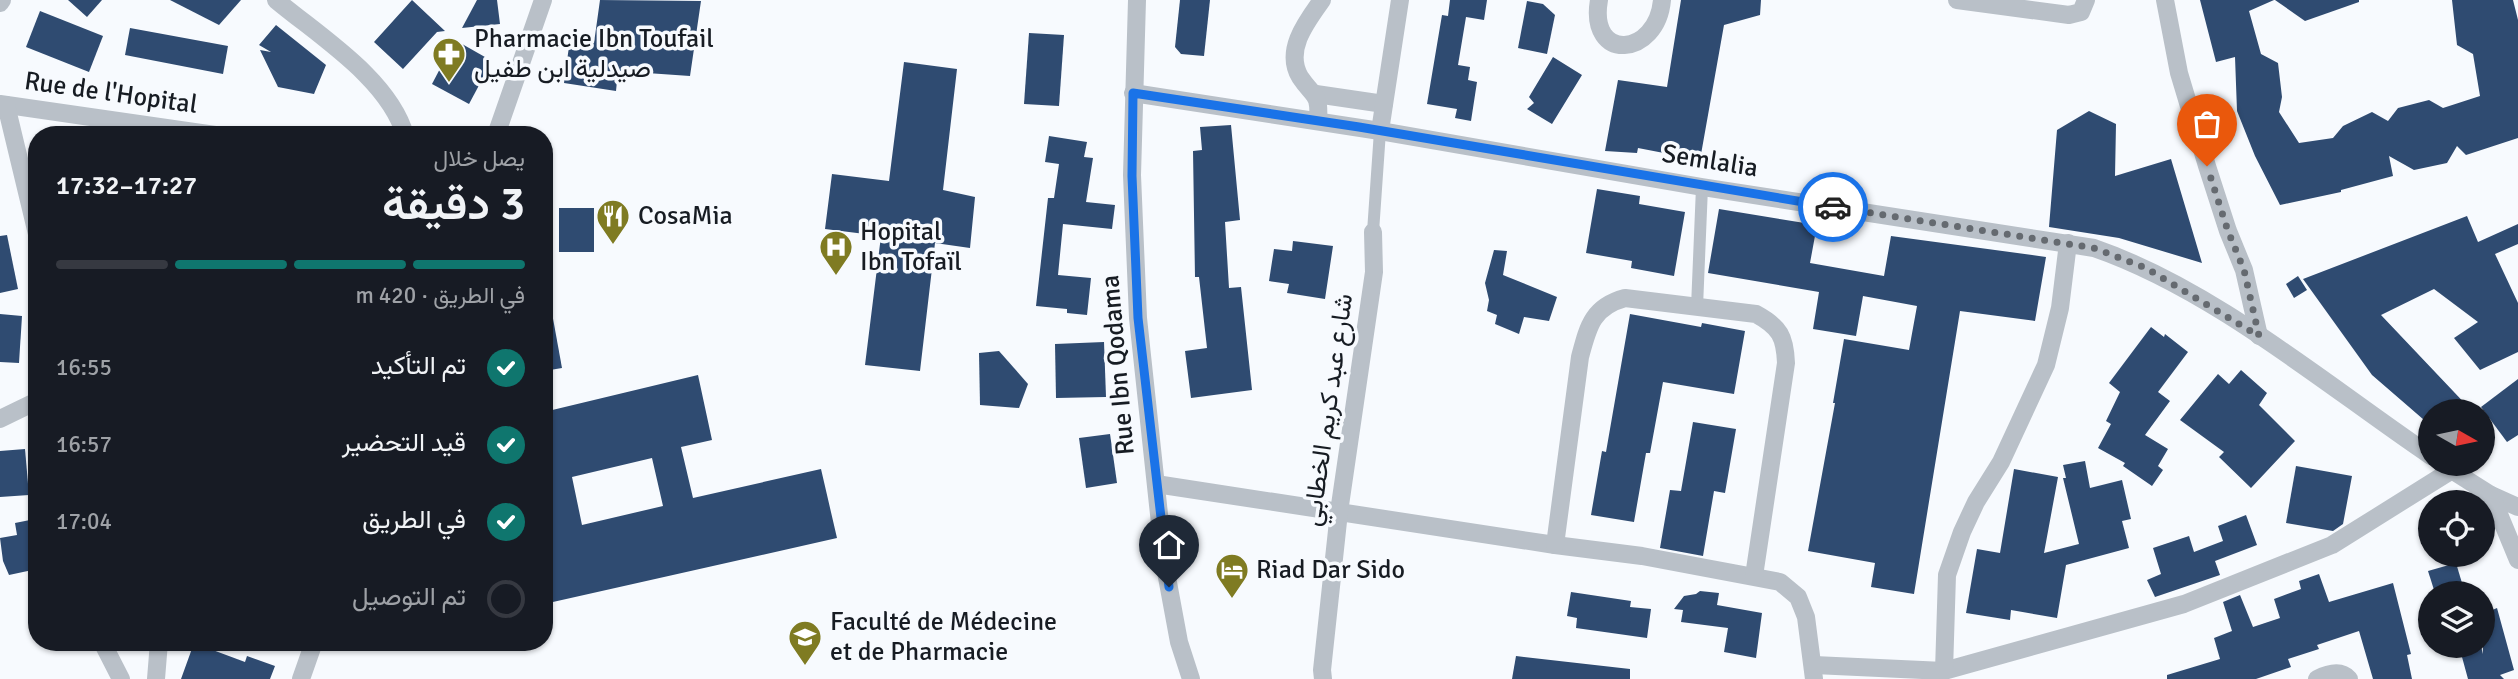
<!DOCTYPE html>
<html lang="ar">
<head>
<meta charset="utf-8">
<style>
  body { margin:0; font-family:Signika,Vazirmatn,sans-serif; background:#20242c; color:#f1f3f6; direction:rtl; height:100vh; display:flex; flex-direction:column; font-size:26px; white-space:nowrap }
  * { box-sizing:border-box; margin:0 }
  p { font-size:23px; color:#9ea1a6 }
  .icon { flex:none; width:38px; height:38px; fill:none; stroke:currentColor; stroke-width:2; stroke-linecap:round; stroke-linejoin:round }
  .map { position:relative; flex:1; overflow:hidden; direction:ltr }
  .panel { position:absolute; left:28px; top:126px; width:525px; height:525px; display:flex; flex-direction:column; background:#171b24; border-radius:28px; box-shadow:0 2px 5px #0004; direction:rtl }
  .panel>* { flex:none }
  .needle { width:46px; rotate:99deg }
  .buttons { position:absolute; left:2418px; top:399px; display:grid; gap:14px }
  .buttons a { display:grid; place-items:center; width:77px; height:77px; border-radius:50%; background:#171b24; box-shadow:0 2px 5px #0004; font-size:35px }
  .pin { position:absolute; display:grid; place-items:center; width:60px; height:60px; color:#fff; margin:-72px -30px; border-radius:50% 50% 50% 0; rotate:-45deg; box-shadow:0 0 7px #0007 }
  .pin .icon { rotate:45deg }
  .courier { position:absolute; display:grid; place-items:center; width:70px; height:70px; margin:-35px; border:5px solid #1a73e8; border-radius:50%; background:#fff; color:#222; box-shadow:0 2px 9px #0007 }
  .summary em { font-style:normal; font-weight:600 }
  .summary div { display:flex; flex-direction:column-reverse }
  .summary { display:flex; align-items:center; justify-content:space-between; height:119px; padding:0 28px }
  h1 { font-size:46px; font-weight:600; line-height:52px }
  .bar { display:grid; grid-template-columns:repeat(4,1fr); gap:10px 7px; align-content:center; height:84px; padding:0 28px }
  .bar i { height:9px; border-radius:5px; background:#363941 }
  .bar .current { background:#0f766e }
  .bar p { grid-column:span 4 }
  ol { padding:0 28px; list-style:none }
  li { display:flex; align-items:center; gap:21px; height:77px }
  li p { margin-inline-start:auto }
  li .icon { padding:7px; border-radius:50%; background:#0f766e; color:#fff; stroke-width:4 }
  li:last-child { color:#9ea1a6 }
  li i { width:38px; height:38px; border:4px solid #363941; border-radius:50% }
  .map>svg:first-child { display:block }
</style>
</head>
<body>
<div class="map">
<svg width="2518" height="679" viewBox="0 0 2518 679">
  <rect width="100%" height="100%" fill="#f7fafe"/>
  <g fill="#2f4b71" fill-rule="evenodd">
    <polygon points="68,0 102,0 87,17"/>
    <polygon points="170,0 241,0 219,25"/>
    <polygon points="412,0 445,31 437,32 403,69 374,42"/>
    <polygon points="477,0 497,0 500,24 462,28"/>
    <polygon points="600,0 701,1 690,76 618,71 616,91 564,83 570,39 594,43"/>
    <polygon points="1180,0 1210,0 1204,56 1181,54 1175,47"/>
    <polygon points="1450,0 1487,0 1484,20 1466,17 1458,65 1470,67 1468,80 1477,82 1471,121 1455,118 1457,109 1427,104 1442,15 1448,16"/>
    <polygon points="1681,0 1761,0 1760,15 1724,25 1700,160 1638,148 1637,153 1605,151 1618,80 1667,87"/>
    <polygon points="2200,0 2274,0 2249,11 2261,54 2278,63 2282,97 2279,112 2299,143 2333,138 2343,126 2372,112 2388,121 2398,108 2429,100 2443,108 2480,96 2473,54 2457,45 2452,0 2513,0 2518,20 2518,138 2466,155 2457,146 2447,163 2414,170 2389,156 2393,176 2341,190 2341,192 2280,205 2255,156 2237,111 2235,57 2216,62"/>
    <polygon points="2275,0 2359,0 2359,2 2305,21"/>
    <polygon points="1527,1 1543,4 1555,15 1547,54 1518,48"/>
    <polygon points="40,11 103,36 89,72 26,47"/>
    <polygon points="276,25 326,65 314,94 278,87 260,50 271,52 259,45"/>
    <polygon points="130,28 228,46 223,74 125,55"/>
    <polygon points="1029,33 1064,35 1059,106 1024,104"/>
    <polygon points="455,40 492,61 469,104 432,84"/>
    <polygon points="1553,57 1582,75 1552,124 1527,109 1534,103 1529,97"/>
    <polygon points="904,62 957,69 943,190 975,197 970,248 935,243 920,371 865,365 881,236 825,229 832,174 889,181"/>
    <polygon points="2089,111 2116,124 2115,176 2171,159 2202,263 2119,238 2049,227 2057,130"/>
    <polygon points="1231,125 1240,220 1225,222 1229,288 1241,287 1252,390 1191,398 1185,351 1207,348 1199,277 1195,277 1193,151 1202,150 1200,127"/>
    <polygon points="1049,136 1087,142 1084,157 1093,158 1086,202 1115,205 1112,229 1063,224 1058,275 1091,278 1087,315 1067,313 1067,309 1036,306 1048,198 1054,198 1059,164 1045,162"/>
    <polygon points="1597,189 1640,196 1639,204 1685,212 1674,276 1631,268 1632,261 1586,253"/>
    <rect x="559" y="208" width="35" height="44"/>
    <polygon points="1719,209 1817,225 1810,263 1884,276 1891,236 2046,257 2035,321 1960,311 1914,594 1871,587 1875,563 1808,551 1835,403 1833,403 1844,339 1909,350 1917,306 1863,296 1856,336 1813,329 1819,292 1708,273"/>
    <polygon points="2467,216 2478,242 2518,224 2518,244 2495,254 2518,303 2518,352 2480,370 2454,338 2478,322 2434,289 2381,315 2472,411 2431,411 2431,426 2372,375 2303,279"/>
    <polygon points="7,235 18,289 0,293 0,236"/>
    <polygon points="1293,241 1333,246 1325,299 1287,293 1289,284 1269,281 1274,249 1292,251"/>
    <polygon points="1494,250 1507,251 1503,275 1557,297 1549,321 1524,317 1519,334 1495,324 1497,315 1487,311 1489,300 1485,283"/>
    <polygon points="2298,276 2307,290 2294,298 2286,284"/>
    <polygon points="552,313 562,368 544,371 544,314"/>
    <polygon points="0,314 22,316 19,363 0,362"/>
    <polygon points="1630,314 1701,327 1702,323 1745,331 1734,394 1663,382 1650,453 1646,453 1634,522 1591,515 1602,451 1606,452"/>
    <polygon points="2151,327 2164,337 2165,334 2188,352 2158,392 2170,401 2145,435 2168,449 2158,466 2163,470 2152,486 2123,466 2125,463 2098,448 2111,424 2106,421 2120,392 2109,383"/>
    <polygon points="1104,342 1106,397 1056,398 1055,344"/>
    <polygon points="999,351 1028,384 1019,408 980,405 979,353"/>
    <polygon points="2241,370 2267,393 2259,405 2295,441 2251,488 2219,457 2224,452 2180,420 2218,374 2229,384"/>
    <path d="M698,375L712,440L681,447L693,498L821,469L837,538L544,604V412ZM652,458L663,506L582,525L572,477Z"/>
    <polygon points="2518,379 2518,435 2507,442 2481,407"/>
    <polygon points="1693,422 1736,429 1725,493 1714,491 1703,556 1660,548 1670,490 1681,491"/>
    <polygon points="1110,434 1117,483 1086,488 1079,438"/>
    <polygon points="25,449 29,495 0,497 0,451"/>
    <polygon points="2085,461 2090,488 2122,480 2131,519 2122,521 2129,548 2066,565 2057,618 2011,610 2010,620 1966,613 1977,549 2000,553 2014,469 2058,477 2044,553 2079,544 2063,478 2066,478 2063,465"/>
    <polygon points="2296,466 2352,476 2343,524 2333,531 2286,523"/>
    <polygon points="2246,515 2257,545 2215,561 2220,575 2155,597 2147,580 2161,574 2153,548 2189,536 2194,552 2223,541 2218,526"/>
    <polygon points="30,520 37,552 37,569 9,575 3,561 0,538 17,535 15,523"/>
    <polygon points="2456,563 2465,593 2435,593 2428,571"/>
    <polygon points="2319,574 2329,602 2393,583 2411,654 2407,655 2412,679 2373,679 2359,631 2317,645 2319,649 2288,659 2291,667 2256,679 2167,679 2167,675 2220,659 2214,638 2232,631 2223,602 2240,595 2253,627 2280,618 2274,599 2301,589 2299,581"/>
    <polygon points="1700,591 1719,593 1717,605 1762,613 1756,658 1724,652 1728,628 1681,622 1683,610 1674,609 1684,596 1696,594"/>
    <polygon points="1571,592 1631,601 1630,607 1651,609 1647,638 1576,628 1577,618 1567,616"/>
    <polygon points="2497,608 2514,670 2500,675 2504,679 2468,679 2459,646 2481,646 2483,654 2483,614"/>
    <polygon points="194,643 245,662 247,656 275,666 270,679 181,679"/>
    <polygon points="1516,656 1630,669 1630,679 1512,679"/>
  </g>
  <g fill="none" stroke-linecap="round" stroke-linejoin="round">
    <g stroke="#b9c0c8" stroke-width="12">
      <polyline points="1373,232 1380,131"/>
      <polyline points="1697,307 1702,187"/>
    </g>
    <g stroke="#b9c0c8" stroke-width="18">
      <path d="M276,0C319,36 389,79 405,135"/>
      <polyline points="1137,0 1132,175 1138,318 1164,561 1179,642 1191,679"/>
      <path d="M1599,0C1588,63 1657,57 1662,0"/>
      <polyline points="1957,0 2069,15 2081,12 2086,0"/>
      <polyline points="2165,0 2179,73 2207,166 2228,231 2244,270 2259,336"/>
      <polyline points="0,3 2,0"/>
      <path d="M1133,93L1380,131L1702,187L2094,248C2213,289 2326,385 2431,456"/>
      <polyline points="1316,94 1384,104"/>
      <polyline points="0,104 215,135"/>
      <polyline points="6,105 37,234"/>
      <path d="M1318,121C1320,92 1314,98 1300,77C1284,50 1307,21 1322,0"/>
      <polyline points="1380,131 1400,0"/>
      <polyline points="496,135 543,0"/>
      <polyline points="0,419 37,401"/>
      <polyline points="2442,464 2491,495 2518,507"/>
      <polyline points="1156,484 1555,545 1642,556 1780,582 1798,597 1806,617 1814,679"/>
      <polyline points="2491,495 2518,560"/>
      <path d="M1555,545L1580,357C1588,327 1592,307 1625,298L1756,314C1780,327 1785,337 1786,363L1754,576"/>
      <polyline points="102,642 121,679"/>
      <polyline points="1814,665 1944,671 2184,604 2332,545 2452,470"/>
      <polyline points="1944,671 1947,575 1962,532 1976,502 2001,462 2046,365 2060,308 2068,243"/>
      <polyline points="156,679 159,642"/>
      <polyline points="301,679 314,642"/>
      <polyline points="1323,679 1322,670 1339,512 1374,272 1373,232"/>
      <path d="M2317,679C2327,674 2340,669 2349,679"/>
    </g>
  </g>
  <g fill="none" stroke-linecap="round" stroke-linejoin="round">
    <polyline stroke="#656a70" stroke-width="7" stroke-dasharray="0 12.6" points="1833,207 2094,248 2146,268 2259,336 2244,270 2228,231 2207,166"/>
    <polyline stroke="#1a73e8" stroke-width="9" points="1169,587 1138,318 1132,176 1133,93 1359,127 1833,207"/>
  </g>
  <defs>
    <symbol id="pharmacy-pin" viewBox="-11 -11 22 30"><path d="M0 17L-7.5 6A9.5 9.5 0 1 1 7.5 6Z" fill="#7f7b22" stroke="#f7fafe"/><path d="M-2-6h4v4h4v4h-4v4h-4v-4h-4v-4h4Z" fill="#fff"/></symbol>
    <symbol id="restaurant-pin" viewBox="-11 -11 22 30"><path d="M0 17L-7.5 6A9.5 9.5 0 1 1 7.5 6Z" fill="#7f7b22" stroke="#f7fafe"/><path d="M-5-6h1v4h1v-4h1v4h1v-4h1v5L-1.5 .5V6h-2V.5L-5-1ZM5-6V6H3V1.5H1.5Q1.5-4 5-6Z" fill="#fff"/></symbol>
    <symbol id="hospital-pin" viewBox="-11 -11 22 30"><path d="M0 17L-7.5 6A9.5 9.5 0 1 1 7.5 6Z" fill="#7f7b22" stroke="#f7fafe"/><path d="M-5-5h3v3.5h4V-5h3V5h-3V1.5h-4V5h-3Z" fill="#fff"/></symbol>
    <symbol id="hotel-pin" viewBox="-11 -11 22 30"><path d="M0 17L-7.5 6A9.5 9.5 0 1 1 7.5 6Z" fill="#7f7b22" stroke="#f7fafe"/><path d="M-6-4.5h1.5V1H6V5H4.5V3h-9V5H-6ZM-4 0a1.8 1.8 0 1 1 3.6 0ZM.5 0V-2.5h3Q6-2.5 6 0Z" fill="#fff"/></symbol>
    <symbol id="university-pin" viewBox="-11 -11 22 30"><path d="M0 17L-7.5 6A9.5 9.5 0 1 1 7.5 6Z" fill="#7f7b22" stroke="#f7fafe"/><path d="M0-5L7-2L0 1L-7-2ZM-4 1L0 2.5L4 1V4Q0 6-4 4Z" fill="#fff"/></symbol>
  </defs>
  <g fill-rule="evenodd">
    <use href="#pharmacy-pin" x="430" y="35" width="38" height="52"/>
    <use href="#restaurant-pin" x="594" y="197" width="38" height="52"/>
    <use href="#hospital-pin" x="817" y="228" width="38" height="52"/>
    <use href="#hotel-pin" x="1213" y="551" width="38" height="52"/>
    <use href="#university-pin" x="786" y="618" width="38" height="52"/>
  </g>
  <g text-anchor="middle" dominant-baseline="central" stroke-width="7" stroke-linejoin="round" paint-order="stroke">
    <g font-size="26" fill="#171c23" stroke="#f7fafe" text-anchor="start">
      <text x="474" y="39">Pharmacie Ibn Toufail<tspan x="474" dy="30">صيدلية ابن طفيل</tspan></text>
      <text x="638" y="216">CosaMia</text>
      <text x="860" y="232">Hopital<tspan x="860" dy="30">Ibn Tofaïl</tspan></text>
      <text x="1256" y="570">Riad Dar Sido</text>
      <text x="830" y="622">Faculté de Médecine<tspan x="830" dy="30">et de Pharmacie</tspan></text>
    </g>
    <g font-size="26" fill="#171c23" stroke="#f7fafe">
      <text transform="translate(111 93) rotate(8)">Rue de l'Hopital</text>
      <text transform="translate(1710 161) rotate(9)">Semlalia</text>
      <text transform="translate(1118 365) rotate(-95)">Rue Ibn Qodama</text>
      <text transform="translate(1328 410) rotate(-82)">شارع عبد كريم الخطابي</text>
    </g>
  </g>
</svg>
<div class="buttons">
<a><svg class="needle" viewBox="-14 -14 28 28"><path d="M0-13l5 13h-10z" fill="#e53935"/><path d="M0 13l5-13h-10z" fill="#9ea1a6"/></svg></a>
<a><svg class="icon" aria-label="locate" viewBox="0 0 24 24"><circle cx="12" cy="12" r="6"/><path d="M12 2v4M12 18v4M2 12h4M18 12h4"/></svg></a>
<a><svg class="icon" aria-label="layers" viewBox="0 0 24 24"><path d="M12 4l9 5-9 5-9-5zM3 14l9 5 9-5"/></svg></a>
</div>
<div class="pin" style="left:2207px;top:166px;background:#ea580c"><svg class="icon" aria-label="bag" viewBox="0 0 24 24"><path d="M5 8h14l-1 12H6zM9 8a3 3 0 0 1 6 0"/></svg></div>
<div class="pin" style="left:1169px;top:587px;background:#1f2937"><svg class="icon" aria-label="home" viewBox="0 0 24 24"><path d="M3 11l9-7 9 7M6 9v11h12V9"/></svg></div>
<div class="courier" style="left:1833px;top:207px"><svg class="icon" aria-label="car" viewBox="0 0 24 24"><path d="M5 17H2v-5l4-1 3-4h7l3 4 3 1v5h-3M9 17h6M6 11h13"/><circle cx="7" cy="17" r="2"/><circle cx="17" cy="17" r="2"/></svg></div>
<section class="panel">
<div class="summary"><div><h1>3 دقيقة</h1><p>يصل خلال</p></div><em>17:27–17:32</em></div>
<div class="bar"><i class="current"></i><i class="current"></i><i class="current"></i><i></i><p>في الطريق · 420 m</p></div>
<ol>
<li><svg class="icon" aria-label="check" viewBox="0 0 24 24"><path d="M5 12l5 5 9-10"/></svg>تم التأكيد<p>16:55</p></li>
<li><svg class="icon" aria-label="check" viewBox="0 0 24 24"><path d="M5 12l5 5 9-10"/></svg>قيد التحضير<p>16:57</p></li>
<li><svg class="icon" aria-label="check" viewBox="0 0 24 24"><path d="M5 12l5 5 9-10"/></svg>في الطريق<p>17:04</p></li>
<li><i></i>تم التوصيل</li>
</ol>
</section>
</div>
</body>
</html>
